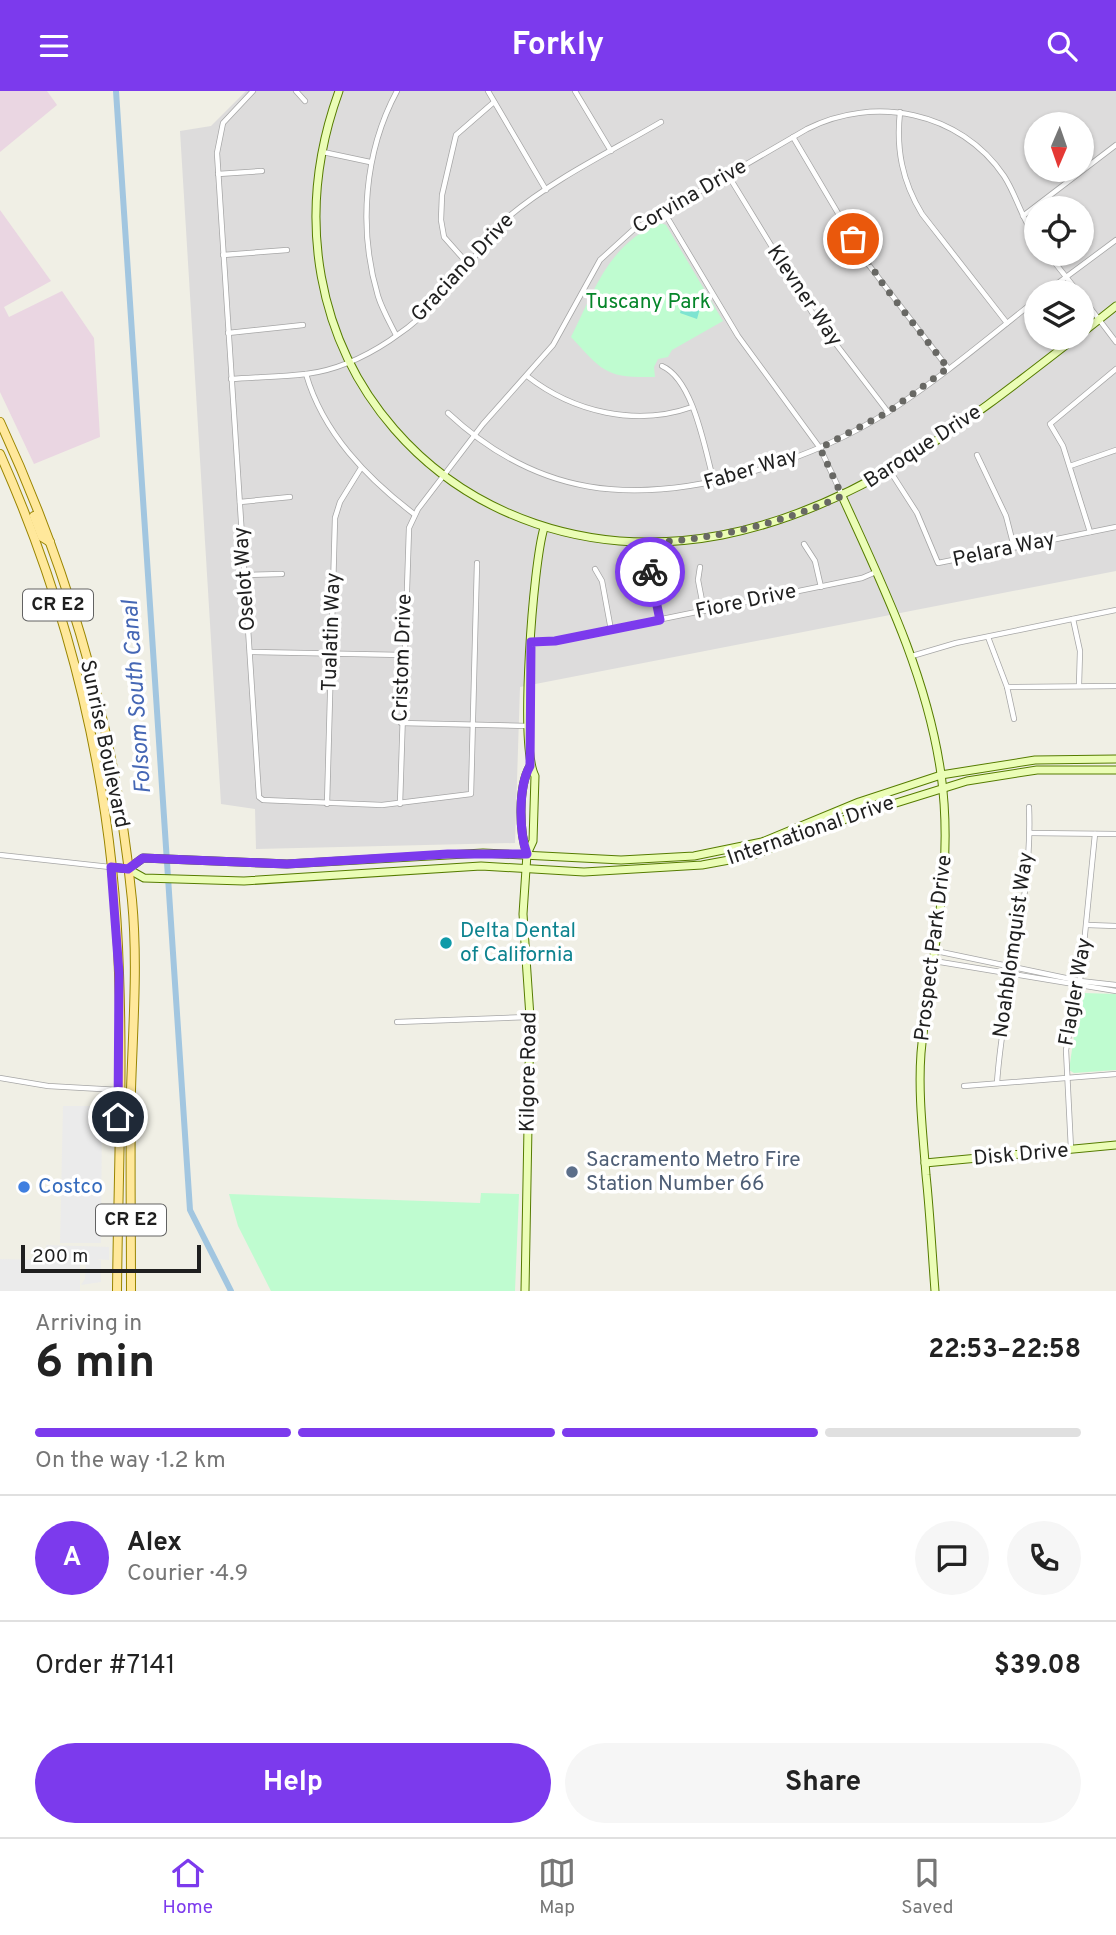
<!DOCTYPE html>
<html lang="en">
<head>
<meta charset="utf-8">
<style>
  body { margin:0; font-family:Overpass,sans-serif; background:#f6f6f6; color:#222; height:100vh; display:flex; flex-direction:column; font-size:26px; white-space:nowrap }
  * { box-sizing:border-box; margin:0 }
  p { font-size:23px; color:#767676 }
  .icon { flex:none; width:38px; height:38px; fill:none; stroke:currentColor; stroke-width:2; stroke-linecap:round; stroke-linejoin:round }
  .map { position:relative; height:1200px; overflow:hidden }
  .sheet { display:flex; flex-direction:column; background:#fff; flex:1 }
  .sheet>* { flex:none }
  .needle { width:46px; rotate:182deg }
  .fabs { position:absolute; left:1024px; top:21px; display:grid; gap:14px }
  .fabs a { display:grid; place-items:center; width:70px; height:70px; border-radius:50%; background:#fff; box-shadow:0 2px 5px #0004; font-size:35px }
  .scale { position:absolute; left:21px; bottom:18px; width:180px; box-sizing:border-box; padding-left:7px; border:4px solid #1f1f1f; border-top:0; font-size:19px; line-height:24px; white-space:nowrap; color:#1f1f1f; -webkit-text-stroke:5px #fff; paint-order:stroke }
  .pin { position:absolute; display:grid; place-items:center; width:60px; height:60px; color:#fff; margin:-30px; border:4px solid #fff; border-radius:50%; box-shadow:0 2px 7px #0007 }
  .courier { position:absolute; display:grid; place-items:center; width:70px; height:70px; margin:-35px; border:5px solid #7c3aed; border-radius:50%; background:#fff; color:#222; box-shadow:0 2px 9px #0007 }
  .headline em { font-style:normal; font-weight:700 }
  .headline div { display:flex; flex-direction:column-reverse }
  .headline { display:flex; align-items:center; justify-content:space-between; height:119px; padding:0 35px }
  h1 { font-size:46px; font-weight:700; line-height:52px }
  .bar { display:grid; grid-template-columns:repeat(4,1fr); gap:10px 7px; align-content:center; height:84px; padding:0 35px }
  .bar i { height:9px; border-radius:5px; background:#e0e0e0 }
  .bar .current { background:#7c3aed }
  .bar p { grid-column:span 4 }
  .line { display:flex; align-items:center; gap:18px; padding:0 35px; border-top:2px solid #e0e0e0 }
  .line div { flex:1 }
  .round { display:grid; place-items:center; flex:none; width:74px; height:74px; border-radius:37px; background:#f6f6f6 }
  .button { display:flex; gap:14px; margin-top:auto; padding:14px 35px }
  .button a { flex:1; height:80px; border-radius:42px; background:#7c3aed; color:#fff; font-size:28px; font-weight:700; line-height:80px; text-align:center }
  .button a+a { background:#f6f6f6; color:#222 }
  header { display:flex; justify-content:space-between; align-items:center; height:91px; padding:0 35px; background:#7c3aed; color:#fff; font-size:32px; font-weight:700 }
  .dock { display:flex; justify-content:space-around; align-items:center; height:98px; border-top:2px solid #e0e0e0; background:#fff; font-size:19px; color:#767676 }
  .dock a { display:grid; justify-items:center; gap:4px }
  .dock .current { color:#7c3aed }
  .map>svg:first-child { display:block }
</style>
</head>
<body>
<header><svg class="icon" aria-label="menu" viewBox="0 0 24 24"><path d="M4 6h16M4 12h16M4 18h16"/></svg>Forkly<svg class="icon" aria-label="search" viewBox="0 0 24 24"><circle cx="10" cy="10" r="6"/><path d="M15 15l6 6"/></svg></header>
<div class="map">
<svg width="1116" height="1200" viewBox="0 0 1116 1200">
  <rect width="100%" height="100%" fill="#f0efe5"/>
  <path fill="#dddcdc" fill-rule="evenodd" d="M246,0H1116V480L520,596L515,752L256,758L255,718L221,713L180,40L211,35ZM1036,33H1082V79H1036ZM1036,117H1082V163H1036ZM1036,201H1082V247H1036Z"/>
  <g fill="#ead6e2">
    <polygon points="0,0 47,0 57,14 0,61"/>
    <polygon points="0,119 51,190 4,216 9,226 62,200 94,247 100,346 34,373 0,301"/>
  </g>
  <g fill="#bffcd0">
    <path d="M661,132L666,134L723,230L672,259L668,266L658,268L654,276L655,286C606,287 603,281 571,246C594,201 608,152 661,132Z"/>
    <polygon points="1084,902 1116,903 1116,979 1074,982 1069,979 1080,904"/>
    <polygon points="481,1102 519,1103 515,1200 271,1200 238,1135 229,1103 480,1112"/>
  </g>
  <polygon fill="#7ee4d1" points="684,208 701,214 697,228 680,222"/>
  <g fill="#ebebeb">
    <polygon points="63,1015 96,1015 96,1022 102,1022 101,1152 60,1152"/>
    <polygon points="46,1154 109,1156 109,1169 96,1168 101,1169 101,1191 81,1194 85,1188 86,1168 80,1167 80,1200 0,1200 0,1168 45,1169"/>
  </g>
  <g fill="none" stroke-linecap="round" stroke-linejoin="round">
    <polyline stroke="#a2c6e0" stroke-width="6" points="116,0 190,1119 231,1200"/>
    <defs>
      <g id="street">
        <polyline points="253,0 223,32 217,62 259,706 263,709 382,714 471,703 477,472"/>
        <polyline points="296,0 305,10"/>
        <polyline points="488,0 546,99"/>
        <polyline points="575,0 611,60"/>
        <path d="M900,21C896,58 902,90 922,123L1007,232"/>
        <polyline points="793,46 868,173 948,277"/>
        <polyline points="323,61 370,71"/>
        <polyline points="218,83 262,80"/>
        <polyline points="728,84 813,223 888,321"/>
        <polyline points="664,121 738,245 820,357 842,404"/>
        <polyline points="1023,125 1116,54"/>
        <polyline points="1048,163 1078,201"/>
        <polyline points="223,164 287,159"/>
        <polyline points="468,173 444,146 441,129 442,104 456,44 494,11"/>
        <polyline points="1046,201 1116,149"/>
        <polyline points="1082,206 1116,251"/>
        <polyline points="228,242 303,234"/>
        <path d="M396,244C390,232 382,218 378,205C358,138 364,61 397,0"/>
        <path d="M662,275C694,289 705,360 714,391"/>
        <path d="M306,283C323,342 367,387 414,423"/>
        <path d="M527,285C573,321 636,336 692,316"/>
        <path d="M231,288C256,286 281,286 306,283C364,276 421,232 457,189C475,169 486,144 507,127C553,88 610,61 661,31"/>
        <path d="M448,322C538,406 633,414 748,382C797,368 845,348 888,321C940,288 988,247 1036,209"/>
        <polyline points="977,364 1006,425 1014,456"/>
        <polyline points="1070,375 1116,359"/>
        <polyline points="890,380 917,422 938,472 1116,436"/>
        <polyline points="240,411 290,406"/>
        <polyline points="1090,441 1063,355 1050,333 1116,278"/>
        <polyline points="648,452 660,529"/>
        <polyline points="804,453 815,470 821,496"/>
        <polyline points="700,476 698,489 704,520"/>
        <polyline points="595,478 602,490 611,539"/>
        <polyline points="245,484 282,483"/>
        <polyline points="1073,528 1080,560 1079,594"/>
        <polyline points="988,546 1007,596 1014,628"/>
        <polyline points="531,551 555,550 862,487 876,481"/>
        <polyline points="250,561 403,564"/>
        <polyline points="912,565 956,552 1116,519"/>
        <polyline points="1007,596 1116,595"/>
        <polyline points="401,632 528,635"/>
        <polyline points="327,713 335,427 340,411 361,377"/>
        <path d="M400,713L409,437L418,418L483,333L553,254L600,169L633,139L807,38C874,4 960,20 1004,85C1017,105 1022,129 1036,147"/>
        <polyline points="1030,742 1116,743"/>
        <polyline points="0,764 110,776"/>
        <polyline points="1088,834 1116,835"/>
        <polyline points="936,860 1080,890 1116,894"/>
        <polyline points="934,870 1116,900"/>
        <polyline points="397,931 529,926"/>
        <polyline points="0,987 48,995 119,999"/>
        <path d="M997,992C1003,900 1033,809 1029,716"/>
        <polyline points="964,995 1116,983"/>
        <polyline points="1071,1058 1066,959 1081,883 1095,743"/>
      </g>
      <g id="secondary">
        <path d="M339,0C245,259 453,495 722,444C859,417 967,331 1075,247"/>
        <polyline points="1082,242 1116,215"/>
        <path d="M842,405C883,495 927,584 941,683C955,783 930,865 921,962C918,1003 923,1043 926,1084C930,1122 932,1161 935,1200"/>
        <path d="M527,763C519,740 518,696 530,675"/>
        <polyline points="730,767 755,757"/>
        <polyline points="111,776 128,778 144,787 244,790 481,775 584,781 702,774 751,765 851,726 967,690 1037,679 1116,679"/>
        <polyline points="128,778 143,767 287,773 483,762 621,769 694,765 762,751 859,711 941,684 1035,669 1116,668"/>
        <polyline points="925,1072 1116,1054"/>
        <path d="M525,1200L530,926L523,823L527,763L533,750L535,685C519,655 533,473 544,437"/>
      </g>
      <g id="primary">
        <path d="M0,331C70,482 116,644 132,809C138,872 133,935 131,999C130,1066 131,1133 131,1200"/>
        <path d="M0,363C73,527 114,702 119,882C123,988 118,1094 117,1200"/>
        <polyline points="34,425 42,446 50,451"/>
      </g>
    </defs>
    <use href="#street" stroke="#a6a6a6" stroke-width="6"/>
    <use href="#secondary" stroke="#567c00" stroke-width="9"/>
    <use href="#primary" stroke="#9a8500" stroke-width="10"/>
    <use href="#street" stroke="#fff" stroke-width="4.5"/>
    <use href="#secondary" stroke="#ebfdb6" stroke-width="7"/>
    <use href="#primary" stroke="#ffe89b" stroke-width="8"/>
  </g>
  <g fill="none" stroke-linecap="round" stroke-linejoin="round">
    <path stroke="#686864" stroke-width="7" stroke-dasharray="0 12.6" d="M650,481L648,452C715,448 780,433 842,405L820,357L888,321L948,277L885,196L853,148"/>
    <path stroke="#7c3aed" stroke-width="9" d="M118,1026L119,882L111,776L128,778L143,767L287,773L448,763H527C519,741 518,696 530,675L531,551L555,550L660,529L650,481"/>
  </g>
  <circle fill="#0f9aa8" stroke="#fff" stroke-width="2.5" cx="446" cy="852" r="7"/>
  <circle fill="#5c6f8a" stroke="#fff" stroke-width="2.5" cx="572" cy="1081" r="7"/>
  <circle fill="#3f7fe0" stroke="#fff" stroke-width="2.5" cx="24" cy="1096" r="7"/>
  <g text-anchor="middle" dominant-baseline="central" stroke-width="7" stroke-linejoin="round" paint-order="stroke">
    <g fill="#fff" stroke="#626262" stroke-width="2">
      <rect x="23" y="498.5" width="70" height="31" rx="5"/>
      <rect x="96" y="1113.5" width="70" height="31" rx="5"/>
    </g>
    <g font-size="19" font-weight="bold" fill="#1f1f1f">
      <text x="58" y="514">CR E2</text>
      <text x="131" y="1129">CR E2</text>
    </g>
    <g font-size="21" fill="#1f1f1f" stroke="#fff">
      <text transform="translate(690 106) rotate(-30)">Corvina Drive</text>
      <text transform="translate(463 177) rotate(-47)">Graciano Drive</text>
      <text transform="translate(804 205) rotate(56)">Klevner Way</text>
      <text transform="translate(923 356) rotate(-33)">Baroque Drive</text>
      <text transform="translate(751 379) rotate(-17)">Faber Way</text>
      <text transform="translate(1004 459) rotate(-12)">Pelara Way</text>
      <text transform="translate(245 488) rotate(-94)">Oselot Way</text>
      <text transform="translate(746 511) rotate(-12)">Fiore Drive</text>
      <text transform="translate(332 541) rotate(-88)">Tualatin Way</text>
      <text transform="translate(403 567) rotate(-88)">Cristom Drive</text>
      <text transform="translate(104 653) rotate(78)">Sunrise Boulevard</text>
      <text transform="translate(811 740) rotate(-19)">International Drive</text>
      <text transform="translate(1014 854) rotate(-82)">Noahblomquist Way</text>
      <text transform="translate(934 857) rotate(-83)">Prospect Park Drive</text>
      <text transform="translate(1076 901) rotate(-80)">Flagler Way</text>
      <text transform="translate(529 981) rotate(-89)">Kilgore Road</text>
      <text transform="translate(1021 1064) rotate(-5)">Disk Drive</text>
    </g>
    <g font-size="21" fill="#058529" stroke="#fff">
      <text x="648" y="211">Tuscany Park</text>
    </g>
    <g font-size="21" fill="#0d838f" stroke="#fff" text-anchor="start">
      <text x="460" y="840">Delta Dental<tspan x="460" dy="24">of California</tspan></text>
    </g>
    <g font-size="21" fill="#4e5e75" stroke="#fff" text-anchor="start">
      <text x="586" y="1069">Sacramento Metro Fire<tspan x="586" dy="24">Station Number 66</tspan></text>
    </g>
    <g font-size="21" fill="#366cbe" stroke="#fff" text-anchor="start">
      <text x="38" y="1096">Costco</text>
    </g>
    <g font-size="23" font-style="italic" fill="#4567b5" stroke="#fff">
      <text transform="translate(138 606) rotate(-94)">Folsom South Canal</text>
    </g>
  </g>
</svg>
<div class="fabs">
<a><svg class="needle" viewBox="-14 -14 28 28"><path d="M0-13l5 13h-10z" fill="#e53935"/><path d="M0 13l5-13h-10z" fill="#767676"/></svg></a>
<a><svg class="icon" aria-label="locate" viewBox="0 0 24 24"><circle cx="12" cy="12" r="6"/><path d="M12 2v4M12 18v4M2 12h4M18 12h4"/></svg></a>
<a><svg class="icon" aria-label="layers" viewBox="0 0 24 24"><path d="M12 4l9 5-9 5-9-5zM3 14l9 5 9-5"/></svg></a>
</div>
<div class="scale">200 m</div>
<div class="pin" style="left:853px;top:148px;background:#ea580c"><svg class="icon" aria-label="bag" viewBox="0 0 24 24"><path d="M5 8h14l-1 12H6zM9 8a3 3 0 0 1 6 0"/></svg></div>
<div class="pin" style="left:118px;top:1026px;background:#1f2937"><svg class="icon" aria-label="home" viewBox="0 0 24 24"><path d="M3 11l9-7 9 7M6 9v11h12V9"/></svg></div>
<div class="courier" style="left:650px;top:481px"><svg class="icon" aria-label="bike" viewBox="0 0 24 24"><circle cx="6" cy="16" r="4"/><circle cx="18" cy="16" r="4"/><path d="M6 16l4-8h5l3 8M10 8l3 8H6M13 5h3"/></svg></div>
</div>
<section class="sheet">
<div class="headline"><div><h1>6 min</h1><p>Arriving in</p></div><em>22:53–22:58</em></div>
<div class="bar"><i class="current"></i><i class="current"></i><i class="current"></i><i></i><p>On the way · 1.2 km</p></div>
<div class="line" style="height:126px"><b class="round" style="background:#7c3aed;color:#fff">A</b><div><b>Alex</b><p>Courier · 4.9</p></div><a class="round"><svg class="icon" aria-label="chat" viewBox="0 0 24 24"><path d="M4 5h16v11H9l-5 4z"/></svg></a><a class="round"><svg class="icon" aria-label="phone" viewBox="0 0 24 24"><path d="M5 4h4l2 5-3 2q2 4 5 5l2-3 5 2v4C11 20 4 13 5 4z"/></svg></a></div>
<div class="line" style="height:91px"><div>Order #7141</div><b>$39.08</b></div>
<div class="button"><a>Help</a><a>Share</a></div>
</section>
<nav class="dock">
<a class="current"><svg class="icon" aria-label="home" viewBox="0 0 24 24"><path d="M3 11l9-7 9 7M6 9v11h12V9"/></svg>Home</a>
<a><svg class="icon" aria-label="map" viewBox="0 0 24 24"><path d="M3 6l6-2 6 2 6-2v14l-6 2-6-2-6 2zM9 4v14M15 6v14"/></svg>Map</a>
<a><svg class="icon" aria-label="saved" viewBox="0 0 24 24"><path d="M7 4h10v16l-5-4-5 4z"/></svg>Saved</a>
</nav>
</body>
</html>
